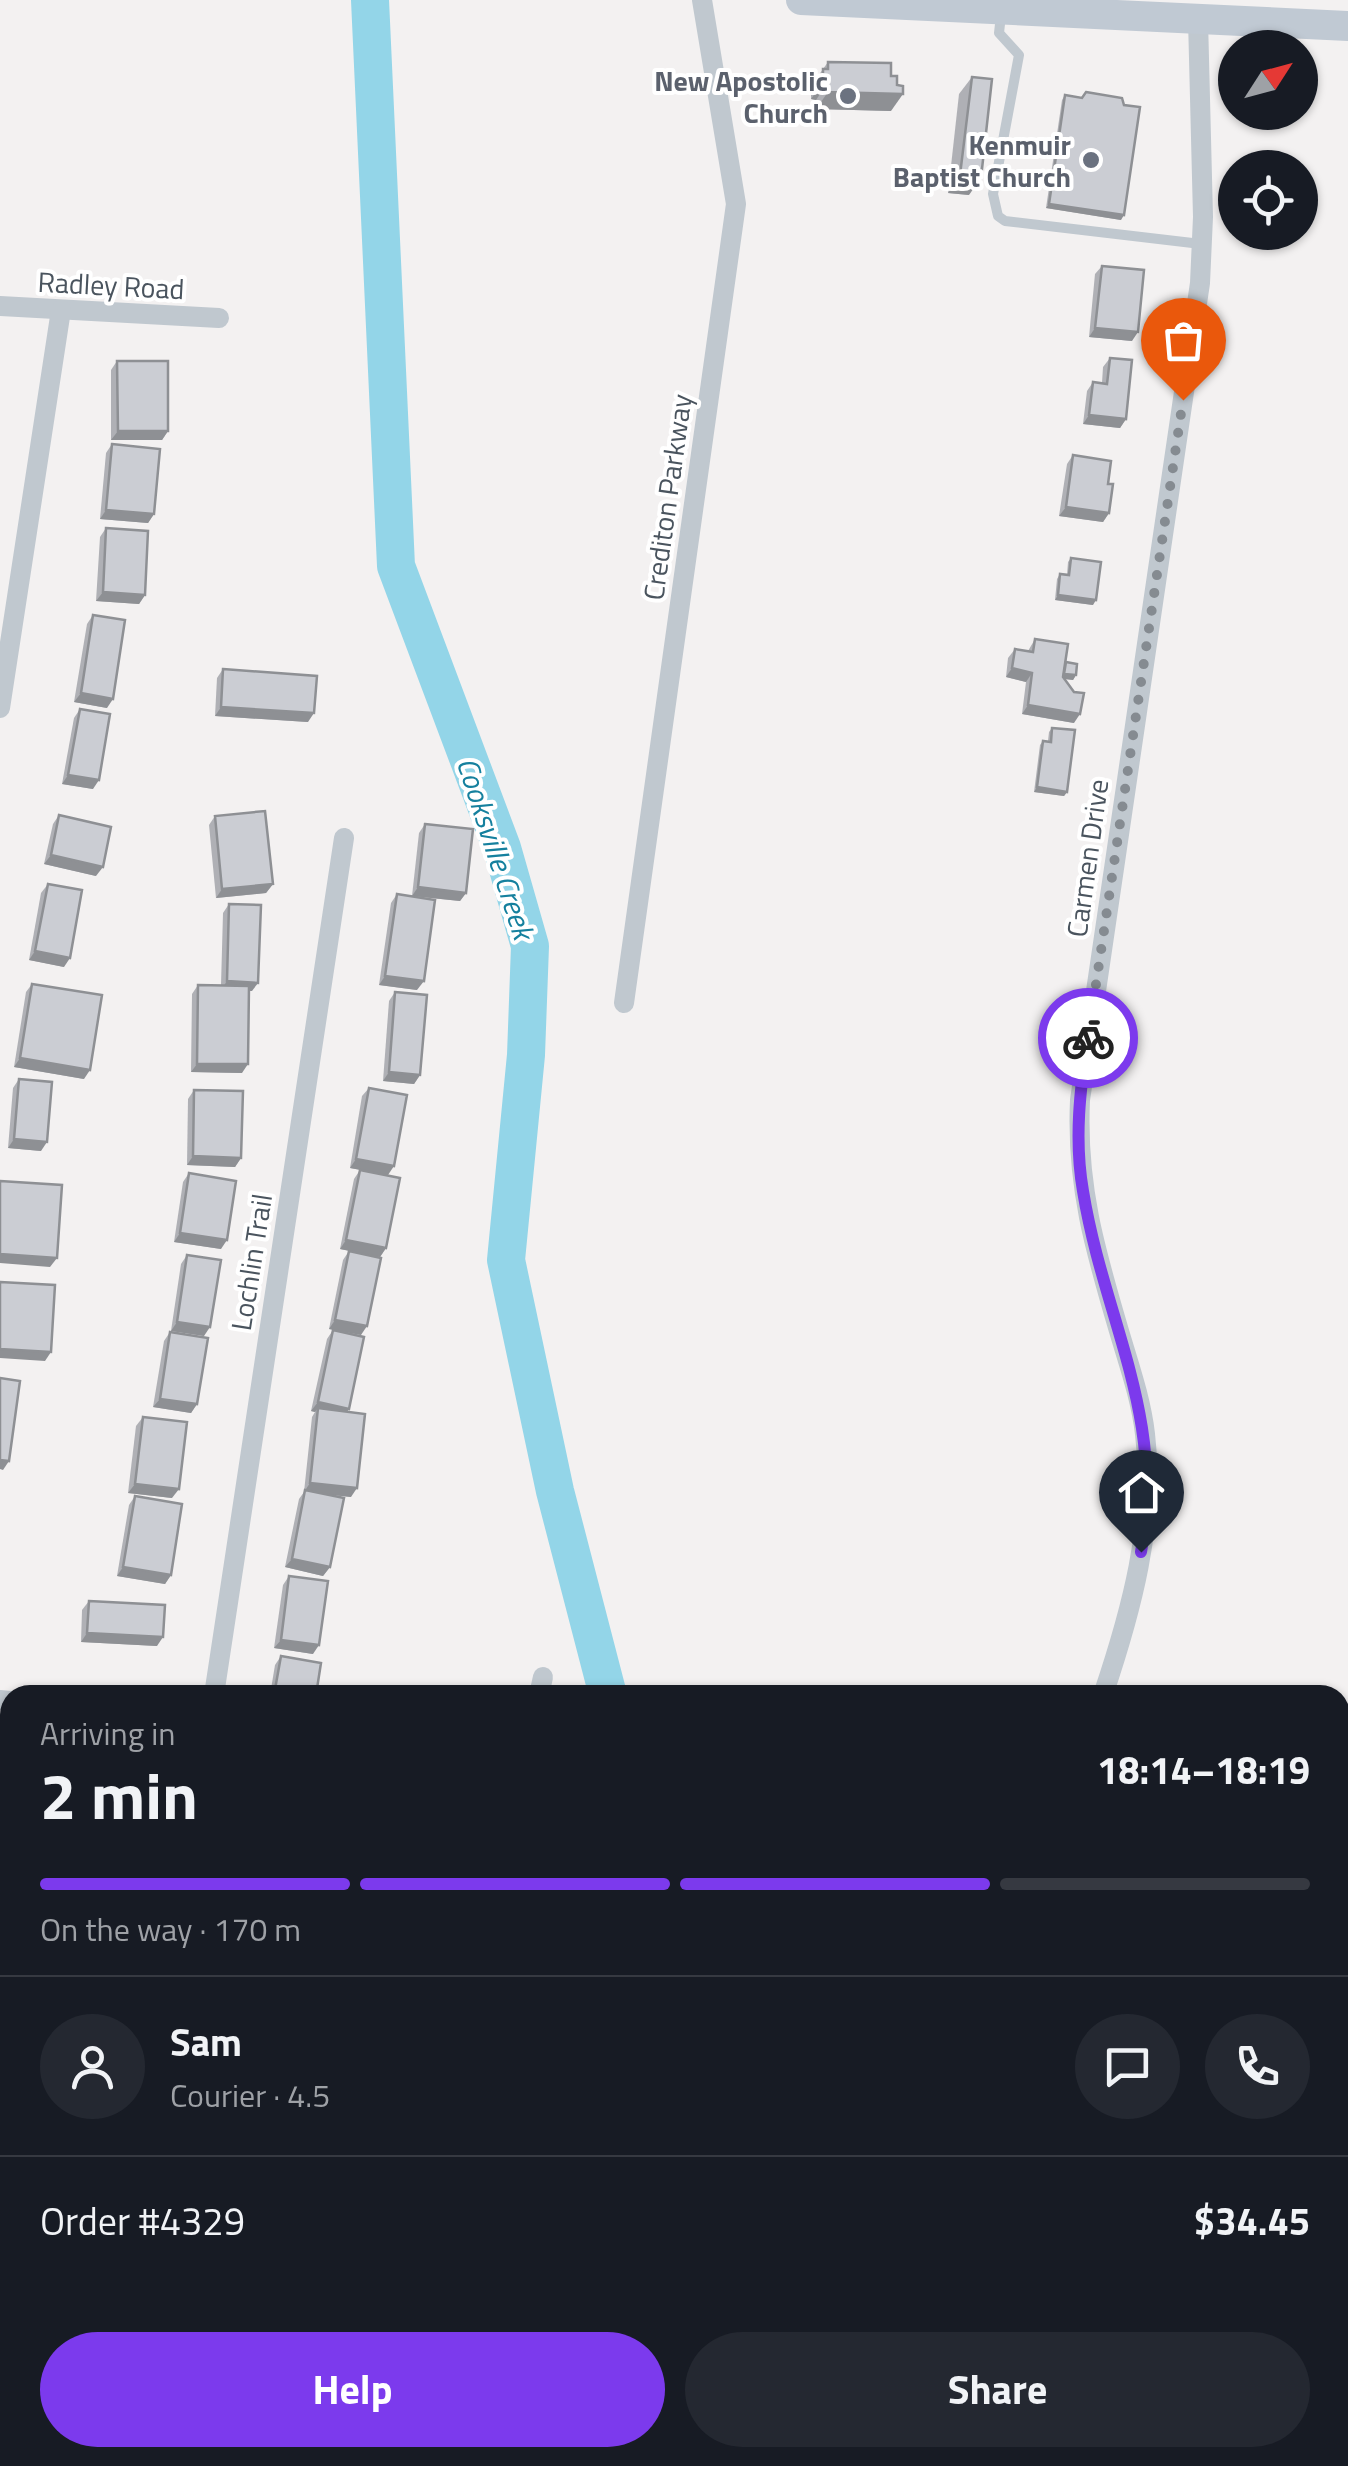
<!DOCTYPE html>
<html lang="en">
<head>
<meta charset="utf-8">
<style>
  body { margin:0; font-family:"Titillium Web",sans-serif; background:#242831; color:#f1f3f6; height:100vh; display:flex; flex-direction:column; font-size:38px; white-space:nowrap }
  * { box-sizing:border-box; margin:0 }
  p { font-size:32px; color:#9ea1a6 }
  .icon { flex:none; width:55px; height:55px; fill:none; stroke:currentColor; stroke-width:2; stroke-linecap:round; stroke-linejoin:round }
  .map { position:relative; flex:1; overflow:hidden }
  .sheet { position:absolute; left:0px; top:1685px; width:1350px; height:782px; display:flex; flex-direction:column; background:#171b24; border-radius:30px 30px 0 0; box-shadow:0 2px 8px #0004 }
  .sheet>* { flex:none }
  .needle { width:65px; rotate:54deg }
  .controls { position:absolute; left:1218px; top:30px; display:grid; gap:20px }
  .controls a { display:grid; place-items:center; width:100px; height:100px; border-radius:50%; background:#171b24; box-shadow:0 2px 8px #0004; font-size:50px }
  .pin { position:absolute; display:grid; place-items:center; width:85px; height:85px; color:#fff; margin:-102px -42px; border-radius:50% 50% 50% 0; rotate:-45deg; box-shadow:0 0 10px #0007 }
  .pin .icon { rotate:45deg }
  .courier { position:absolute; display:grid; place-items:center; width:100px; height:100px; margin:-50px; border:8px solid #7c3aed; border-radius:50%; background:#fff; color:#222; box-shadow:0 2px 12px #0007 }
  .summary em { font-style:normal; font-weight:700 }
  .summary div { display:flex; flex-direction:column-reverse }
  .summary { display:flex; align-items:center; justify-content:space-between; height:170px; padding:0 40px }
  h1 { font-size:65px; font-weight:700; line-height:75px }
  .bar { display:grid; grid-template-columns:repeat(4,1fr); gap:15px 10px; align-content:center; height:120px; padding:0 40px }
  .bar i { height:12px; border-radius:8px; background:#363941 }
  .bar .selected { background:#7c3aed }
  .bar p { grid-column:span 4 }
  .line { display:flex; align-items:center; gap:25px; padding:0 40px; border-top:2px solid #363941 }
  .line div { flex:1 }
  .round { display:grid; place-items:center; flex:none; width:105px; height:105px; border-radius:52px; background:#242831 }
  .primary-button { display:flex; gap:20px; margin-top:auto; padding:20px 40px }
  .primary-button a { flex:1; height:115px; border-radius:60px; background:#7c3aed; color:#fff; font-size:40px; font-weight:700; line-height:115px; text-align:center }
  .primary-button a+a { background:#242831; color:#f1f3f6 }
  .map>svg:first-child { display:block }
</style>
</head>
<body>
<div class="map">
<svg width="1348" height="2466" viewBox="0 0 1348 2466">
  <rect width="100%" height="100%" fill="#f3f1f1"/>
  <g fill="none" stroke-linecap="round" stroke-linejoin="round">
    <g stroke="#93d5e8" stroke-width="38">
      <polyline points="370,0 396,566 502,848 530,946 526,1055 506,1260 555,1491 608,1695"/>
      <polyline points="906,2458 922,2466"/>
    </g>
    <polyline stroke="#c0c8cf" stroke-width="10" points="1001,15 999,33 1019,55 993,194 998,216 1005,221 1201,244"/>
    <g stroke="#c0c8cf" stroke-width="20">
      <polyline points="0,306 219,318"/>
      <polyline points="0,708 61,310"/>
      <polyline points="624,1003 736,204 702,0"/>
      <polyline points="214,1695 344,838"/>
      <polyline points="539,1695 543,1677"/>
      <path d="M1103,1695C1131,1612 1156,1522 1145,1434C1141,1399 1129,1365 1119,1331C1095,1250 1076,1185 1080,1100L1200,283L1203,217L1198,19"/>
      <polyline points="0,1700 10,1701"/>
      <polyline points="1340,1926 1348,1926"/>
      <polyline points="101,2466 102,2458"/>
      <polyline points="430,2466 431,2458"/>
    </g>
    <polyline stroke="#c0c9d3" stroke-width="30" points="801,0 1348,26"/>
  </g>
  <g fill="#afb0b5">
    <polygon points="828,62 891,111 816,109 816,100 811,99 811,86"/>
    <polygon points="972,77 969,195 948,193 959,94"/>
    <polygon points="1065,95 1121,220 1046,208 1062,100"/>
    <polygon points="1102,266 1132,341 1089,337 1095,274"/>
    <polygon points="1110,358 1126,419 1120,428 1083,424 1087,391 1093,382 1102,383 1103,367"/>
    <polygon points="117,361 168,431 162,440 111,440 111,370"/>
    <polygon points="112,444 154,514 148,523 100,519 106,453"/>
    <polygon points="1073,455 1108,484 1109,513 1103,522 1059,516 1067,464"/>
    <polygon points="106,528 145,595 139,604 96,601 100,537"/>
    <polygon points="1071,558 1093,605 1055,600 1057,579 1060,574 1067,575 1068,562"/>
    <polygon points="93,615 107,708 74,702 87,624"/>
    <polygon points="1035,639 1066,662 1076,675 1073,680 1064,679 1074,723 1022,714 1026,682 1006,677 1008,658 1015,649 1028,651"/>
    <polygon points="223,669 308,722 215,716 217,678"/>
    <polygon points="80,709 93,789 62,784 74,718"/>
    <polygon points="1052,728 1067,792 1064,796 1034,792 1040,745 1043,741 1048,741 1049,732"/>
    <polygon points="59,815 96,876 44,864 53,824"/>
    <polygon points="215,816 273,884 266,893 216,898 209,825"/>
    <polygon points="425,824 466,893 460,901 412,896 419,833"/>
    <polygon points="48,884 64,967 29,960 41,893"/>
    <polygon points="397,894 417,990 379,985 391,903"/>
    <polygon points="229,904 252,991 249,991 242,1073 191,1072 192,994 198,985 221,985 223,913"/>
    <polygon points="32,984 84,1079 14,1067 26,992"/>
    <polygon points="395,992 420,1075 414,1084 383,1081 389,1001"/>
    <polygon points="19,1079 41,1151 8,1148 13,1088"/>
    <polygon points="369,1088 388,1175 350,1168 362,1096"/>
    <polygon points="194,1090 241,1158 235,1167 187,1165 188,1099"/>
    <polygon points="360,1170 386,1248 380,1257 340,1249 354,1179"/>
    <polygon points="189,1173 221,1249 174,1242 183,1182"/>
    <polygon points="349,1251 361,1335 329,1329 343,1260"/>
    <polygon points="187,1255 204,1336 171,1331 181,1264"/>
    <polygon points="333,1330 349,1409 347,1412 351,1497 323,1494 330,1567 323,1576 285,1567 299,1499 304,1492 312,1417 315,1412 311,1411 327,1339"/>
    <polygon points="170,1332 197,1404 191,1413 153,1407 164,1341"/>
    <polygon points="143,1417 172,1498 128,1493 136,1426"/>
    <polygon points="135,1496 171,1575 165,1584 117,1576 129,1505"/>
    <polygon points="289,1576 313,1654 274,1648 283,1585"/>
    <polygon points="89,1601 157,1646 81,1642 82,1610"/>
    <polygon points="281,1656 316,1695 270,1695 275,1665"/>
    <polygon points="10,2309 10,2340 5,2339"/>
    <polygon points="157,2458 215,2458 214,2466 156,2466"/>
  </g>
  <g fill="#8e9094">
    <polygon points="823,82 828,82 816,100 811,99"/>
    <polygon points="828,92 903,94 891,111 816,109"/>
    <polygon points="960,175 981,178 969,195 948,193"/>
    <polygon points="1049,204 1124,215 1121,220 1046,208"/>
    <polygon points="1095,328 1138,332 1132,341 1089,337"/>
    <polygon points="1089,415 1126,419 1120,428 1083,424"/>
    <polygon points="118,431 168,431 162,440 111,440"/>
    <polygon points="1066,507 1109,513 1103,522 1059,516"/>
    <polygon points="106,510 154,514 148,523 100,519"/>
    <polygon points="103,592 145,595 139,604 96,601"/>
    <polygon points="1058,595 1096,600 1093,605 1055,600"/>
    <polygon points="1012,668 1032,673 1026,682 1006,677"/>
    <polygon points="1062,673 1076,675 1073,680 1058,678"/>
    <polygon points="81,693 113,699 107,708 74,702"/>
    <polygon points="1028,705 1080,714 1074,723 1022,714"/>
    <polygon points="221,707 314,713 308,722 215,716"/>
    <polygon points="68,775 99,780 93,789 62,784"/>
    <polygon points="1037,787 1067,792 1064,796 1034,792"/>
    <polygon points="51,855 103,867 96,876 44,864"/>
    <polygon points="273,884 266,893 216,898 222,889"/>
    <polygon points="418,887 466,893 460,901 412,896"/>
    <polygon points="35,951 70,958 64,967 29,960"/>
    <polygon points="385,976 424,981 417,990 379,985"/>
    <polygon points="227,981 258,983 252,991 221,990"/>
    <polygon points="20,1058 90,1070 84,1079 14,1067"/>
    <polygon points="197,1064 248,1064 242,1073 191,1072"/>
    <polygon points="389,1072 420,1075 414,1084 383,1081"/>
    <polygon points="14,1139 47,1142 41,1151 8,1148"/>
    <polygon points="193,1156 241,1158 235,1167 187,1165"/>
    <polygon points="356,1159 394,1166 388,1175 350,1168"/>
    <polygon points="180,1233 227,1240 221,1249 174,1242"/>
    <polygon points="346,1240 386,1248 380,1257 340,1249"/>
    <polygon points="0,1254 57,1258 50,1267 0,1263"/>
    <polygon points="335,1320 367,1326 361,1335 329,1329"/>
    <polygon points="177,1322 210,1327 204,1336 171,1331"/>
    <polygon points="0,1349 51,1352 45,1361 0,1358"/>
    <polygon points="160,1399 197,1404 191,1413 153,1407"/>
    <polygon points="318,1402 349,1409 342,1418 318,1408 315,1412 311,1411"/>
    <polygon points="0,1460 9,1461 3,1470 0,1469"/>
    <polygon points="310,1483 357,1488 351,1497 304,1492"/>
    <polygon points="135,1484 179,1489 172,1498 128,1493"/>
    <polygon points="292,1559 330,1567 323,1576 285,1567"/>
    <polygon points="123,1567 171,1575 165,1584 117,1576"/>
    <polygon points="87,1633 163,1637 157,1646 81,1642"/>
    <polygon points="281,1640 319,1645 313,1654 274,1648"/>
    <rect x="0" y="2411" width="10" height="9"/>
  </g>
  <g fill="#cbcdd3" stroke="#8e9094" stroke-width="2.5">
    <polygon points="828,62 891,63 891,76 897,76 897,85 903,86 903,94 828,92 828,82 823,82 823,69 828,69"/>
    <polygon points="972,77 992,79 981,178 960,175"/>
    <polygon points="1086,92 1122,98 1124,105 1140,107 1124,215 1049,204 1065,95 1082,98"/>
    <polygon points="1102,266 1144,270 1138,332 1095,328"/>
    <polygon points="1110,358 1132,360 1126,419 1089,415 1093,382 1107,384"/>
    <polygon points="117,361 168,361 168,431 118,431"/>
    <polygon points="112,444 160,449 154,514 106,510"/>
    <polygon points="1073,455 1111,461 1108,484 1113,484 1109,513 1066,507"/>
    <polygon points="106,528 148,531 145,595 103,592"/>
    <polygon points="1071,558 1101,562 1096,600 1058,595 1060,574 1069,575"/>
    <polygon points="93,615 125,620 113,699 81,693"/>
    <polygon points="1035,639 1068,644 1063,677 1074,692 1084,693 1080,714 1028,705 1032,673 1012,668 1015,649 1033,652"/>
    <polygon points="1066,662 1077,664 1076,675 1064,674"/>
    <polygon points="223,669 317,676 314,713 221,707"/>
    <polygon points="80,709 110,714 99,780 68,775"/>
    <polygon points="1052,728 1075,730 1067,792 1037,787 1043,741 1051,742"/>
    <polygon points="265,811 273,884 222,889 215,816"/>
    <polygon points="59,815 111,827 103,867 51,855"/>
    <polygon points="425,824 473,829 466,893 418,887"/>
    <polygon points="48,884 82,890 70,958 35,951"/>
    <polygon points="397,894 435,900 424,981 385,976"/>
    <polygon points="229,904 261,905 258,983 227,981"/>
    <polygon points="32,984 102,995 90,1070 20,1058"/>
    <polygon points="198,985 249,986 248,1064 197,1064"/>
    <polygon points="395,992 427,995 420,1075 389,1072"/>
    <polygon points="19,1079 52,1082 47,1142 14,1139"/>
    <polygon points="369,1088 407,1095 394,1166 356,1159"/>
    <polygon points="194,1090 243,1091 241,1158 193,1156"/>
    <polygon points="360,1170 400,1178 386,1248 346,1240"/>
    <polygon points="189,1173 236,1181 227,1240 180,1233"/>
    <polygon points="0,1181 62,1185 57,1258 0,1254"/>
    <polygon points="349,1251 381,1258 367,1326 335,1320"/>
    <polygon points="187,1255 221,1260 210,1327 177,1322"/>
    <polygon points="0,1282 55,1285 51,1352 0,1349"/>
    <polygon points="333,1330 364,1337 349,1409 318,1402"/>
    <polygon points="170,1332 208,1338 197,1404 160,1399"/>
    <polygon points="0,1378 20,1381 9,1461 0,1460"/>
    <polygon points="318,1408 365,1414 357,1488 310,1483"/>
    <polygon points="143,1417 187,1422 179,1489 135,1484"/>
    <polygon points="305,1490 344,1498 330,1567 292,1559"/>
    <polygon points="135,1496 182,1504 171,1575 123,1567"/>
    <polygon points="289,1576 328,1581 319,1645 281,1640"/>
    <polygon points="89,1601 165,1605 163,1637 87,1633"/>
    <polygon points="281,1656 321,1663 316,1695 274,1695"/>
    <polygon points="0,1757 5,1790 0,1790"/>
    <rect x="0" y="2349" width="10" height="62"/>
    <polygon points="0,2416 10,2417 10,2458 40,2458 39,2466 0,2466"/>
    <polygon points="163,2458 215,2458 214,2466 162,2466"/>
  </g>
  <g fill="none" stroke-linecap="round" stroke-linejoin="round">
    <polyline stroke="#858b91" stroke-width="10" stroke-dasharray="0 18" points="1088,1038 1183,400"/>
    <path stroke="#7c3aed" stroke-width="12" d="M1088,1038C1080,1088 1074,1140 1083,1191C1104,1320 1166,1416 1141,1552"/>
  </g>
  <g fill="#6b7280" stroke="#fff" stroke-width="4">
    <circle cx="848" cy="96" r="10"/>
    <circle cx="1091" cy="160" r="10"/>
  </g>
  <g text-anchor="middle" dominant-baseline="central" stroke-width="8" stroke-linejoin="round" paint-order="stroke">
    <g font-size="28" font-weight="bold" fill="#5b616d" stroke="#fff" text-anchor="end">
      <text x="828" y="80">New Apostolic<tspan x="828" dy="32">Church</tspan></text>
      <text x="1071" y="144">Kenmuir<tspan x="1071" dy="32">Baptist Church</tspan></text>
    </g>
    <g font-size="28" fill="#4a545e" stroke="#fff">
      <text transform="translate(111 285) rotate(3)">Radley Road</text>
      <text transform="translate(667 497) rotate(-82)">Crediton Parkway</text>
      <text transform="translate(1087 858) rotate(-82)">Carmen Drive</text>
      <text transform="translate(251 1262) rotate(-81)">Lochlin Trail</text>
    </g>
    <g font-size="30" font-style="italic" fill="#15809e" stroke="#fff">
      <text transform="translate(496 848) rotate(72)">Cooksville Creek</text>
    </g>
  </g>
</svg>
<div class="controls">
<a><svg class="needle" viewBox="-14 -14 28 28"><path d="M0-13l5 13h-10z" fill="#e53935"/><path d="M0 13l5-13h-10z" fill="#9ea1a6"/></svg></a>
<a><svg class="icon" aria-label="locate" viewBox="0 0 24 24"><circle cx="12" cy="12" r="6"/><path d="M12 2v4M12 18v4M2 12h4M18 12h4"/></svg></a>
</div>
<div class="pin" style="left:1183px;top:400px;background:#ea580c"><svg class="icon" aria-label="bag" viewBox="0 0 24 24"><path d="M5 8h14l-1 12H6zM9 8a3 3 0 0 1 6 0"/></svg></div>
<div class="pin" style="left:1141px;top:1552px;background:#1f2937"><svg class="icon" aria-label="home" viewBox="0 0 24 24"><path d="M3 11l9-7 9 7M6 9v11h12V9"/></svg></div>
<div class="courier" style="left:1088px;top:1038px"><svg class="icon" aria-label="bike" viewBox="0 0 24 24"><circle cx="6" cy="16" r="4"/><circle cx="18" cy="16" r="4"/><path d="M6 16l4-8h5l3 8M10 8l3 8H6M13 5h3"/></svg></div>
<section class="sheet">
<div class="summary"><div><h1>2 min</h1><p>Arriving in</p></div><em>18:14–18:19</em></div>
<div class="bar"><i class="selected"></i><i class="selected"></i><i class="selected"></i><i></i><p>On the way · 170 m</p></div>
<div class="line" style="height:180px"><a class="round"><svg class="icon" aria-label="person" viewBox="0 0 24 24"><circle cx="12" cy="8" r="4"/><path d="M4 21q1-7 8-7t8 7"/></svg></a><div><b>Sam</b><p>Courier · 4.5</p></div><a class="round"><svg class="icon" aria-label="chat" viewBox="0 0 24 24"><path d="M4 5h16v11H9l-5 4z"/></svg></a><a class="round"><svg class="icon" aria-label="phone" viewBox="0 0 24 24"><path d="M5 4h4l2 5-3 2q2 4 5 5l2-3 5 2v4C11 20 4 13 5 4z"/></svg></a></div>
<div class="line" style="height:130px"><div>Order #4329</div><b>$34.45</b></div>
<div class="primary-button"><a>Help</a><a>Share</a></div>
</section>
</div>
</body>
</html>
